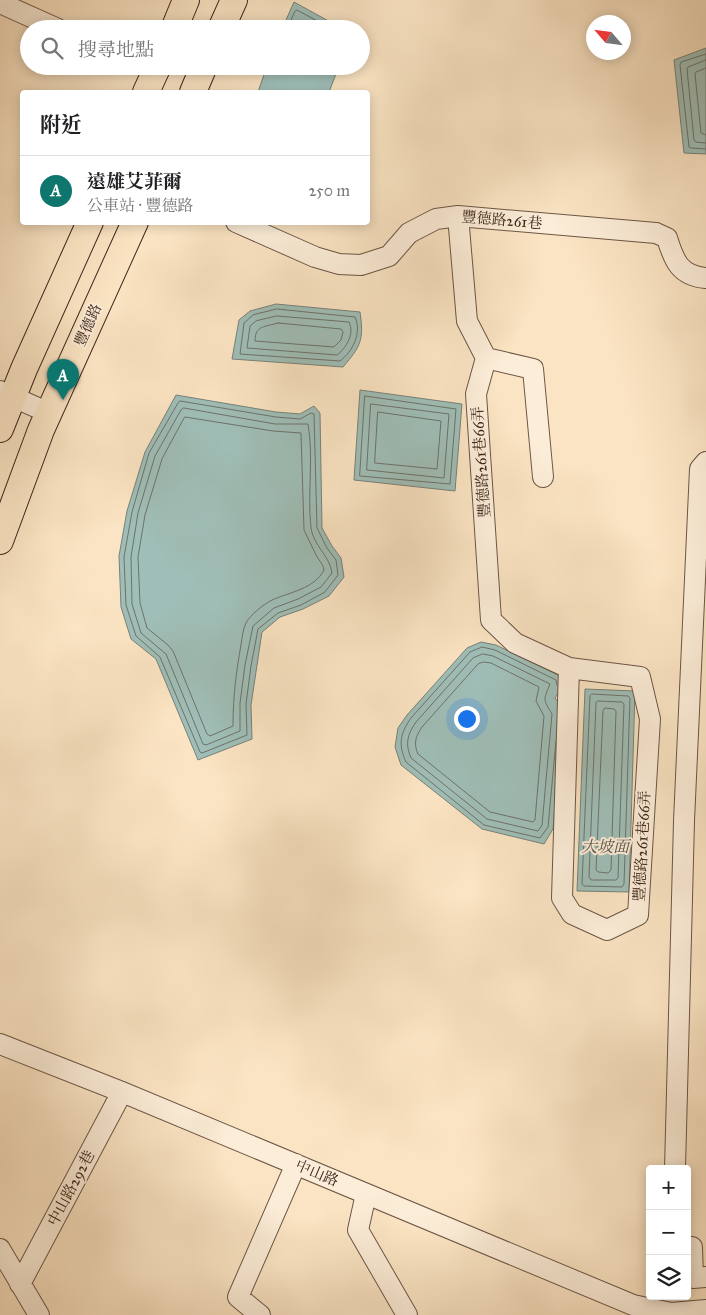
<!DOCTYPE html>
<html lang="zh-TW">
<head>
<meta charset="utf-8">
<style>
	body { margin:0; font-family:"IM FELL Great Primer","Noto Serif TC",serif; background:#f6f6f6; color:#202124 }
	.controls { position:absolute; right:15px; bottom:15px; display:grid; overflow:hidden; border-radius:5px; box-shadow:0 2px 12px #0003 }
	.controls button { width:45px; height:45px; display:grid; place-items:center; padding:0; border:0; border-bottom:1px solid #e0e0e0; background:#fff; color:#202124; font:25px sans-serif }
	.compass { position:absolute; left:586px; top:15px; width:45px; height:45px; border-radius:50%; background:#fff; box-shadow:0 2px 12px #0003; rotate:298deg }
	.you { position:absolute; left:466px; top:718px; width:18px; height:18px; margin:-12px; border:4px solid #fff; border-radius:50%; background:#1a73e8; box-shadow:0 0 0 8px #1a73e833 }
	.badge { display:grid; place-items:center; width:32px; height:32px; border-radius:50%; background:#0f766e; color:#fff; font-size:16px; font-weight:700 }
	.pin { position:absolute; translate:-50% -41px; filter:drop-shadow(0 1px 2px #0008) }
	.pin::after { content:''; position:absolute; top:26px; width:18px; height:15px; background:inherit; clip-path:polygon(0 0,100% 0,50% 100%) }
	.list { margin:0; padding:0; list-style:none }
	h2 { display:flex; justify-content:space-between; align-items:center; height:65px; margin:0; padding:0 20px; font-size:21px }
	h2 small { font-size:16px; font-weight:400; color:#757577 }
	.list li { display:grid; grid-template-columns:32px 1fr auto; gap:15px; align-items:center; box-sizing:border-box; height:70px; padding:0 20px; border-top:1px solid #e0e0e0 }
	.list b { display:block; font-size:19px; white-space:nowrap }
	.list p { margin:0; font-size:16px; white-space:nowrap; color:#757577 }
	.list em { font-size:16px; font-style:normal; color:#757577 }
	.icon { flex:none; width:28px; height:28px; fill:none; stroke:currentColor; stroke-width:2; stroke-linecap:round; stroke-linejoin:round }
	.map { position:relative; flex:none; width:706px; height:1315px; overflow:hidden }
	.search { position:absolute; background:#fff; box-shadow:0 2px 12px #0003; left:20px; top:20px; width:350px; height:55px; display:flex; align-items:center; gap:12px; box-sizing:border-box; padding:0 18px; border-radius:28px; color:#757577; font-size:19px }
	.panel { position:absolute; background:#fff; box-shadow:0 2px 12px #0003; left:20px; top:90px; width:350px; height:135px; border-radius:5px }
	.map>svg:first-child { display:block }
	.water { fill:#9fbeb7; stroke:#788179 }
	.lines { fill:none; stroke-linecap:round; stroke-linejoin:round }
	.shore { stroke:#6e726a; stroke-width:1 }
	.minor-casing { stroke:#6c5646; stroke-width:22 }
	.major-casing { stroke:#3d261c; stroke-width:28 }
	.minor { stroke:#fcedd8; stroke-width:20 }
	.major { stroke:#fbe4c3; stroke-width:26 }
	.labels { text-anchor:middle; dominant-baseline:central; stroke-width:4; stroke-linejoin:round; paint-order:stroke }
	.street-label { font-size:15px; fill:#3d261c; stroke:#fcedd8 }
	.water-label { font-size:16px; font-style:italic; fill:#5a544a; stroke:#fcedd8 }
</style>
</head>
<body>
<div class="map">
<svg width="706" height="1315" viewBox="0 0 706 1315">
	<rect width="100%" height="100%" fill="#fbe4c3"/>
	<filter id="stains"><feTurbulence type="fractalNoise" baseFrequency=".004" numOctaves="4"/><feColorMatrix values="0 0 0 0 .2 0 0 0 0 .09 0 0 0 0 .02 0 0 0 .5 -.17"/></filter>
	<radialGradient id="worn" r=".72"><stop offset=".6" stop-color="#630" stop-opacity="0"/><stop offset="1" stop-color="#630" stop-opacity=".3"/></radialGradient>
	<path class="water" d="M294,2L343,29H282Z
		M706,48V154L684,153L674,60Z
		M267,66H339L329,92H258Z
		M276,304L360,312C364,340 361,346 343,367L232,359L239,320L250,311Z
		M360,390L462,404L455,491L354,480Z
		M176,395L276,412L300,414L314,406L320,413L322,528L332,546L341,558L344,577L329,596L303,609L280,617L262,632L251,705L252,739L198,760L156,659L131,639L121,607L119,556L127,511L145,452Z
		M481,642L496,645L562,677V687L555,698L563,709L553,829L544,844L482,829L401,765L395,747L398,728L407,715L467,648Z
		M585,689L635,691L629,892L577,891Z"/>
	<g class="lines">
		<path class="shore" d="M287,29L295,11L297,10L332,29
			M706,54L681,62L680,65L689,147L691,148L706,149
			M706,60L688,67L687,69L694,140L696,142L706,143
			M706,68L696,72L695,74L701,133L706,135
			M277,309L355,317C362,333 353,351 340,361L240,354L244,323L253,315Z
			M277,316L349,322C355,334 346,348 337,355L247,348L250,326L256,321Z
			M278,323L341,329L343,332L341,340L334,347L255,341C255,325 265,327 278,323Z
			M365,396L456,409L450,484L360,476Z
			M180,401L276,417L300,419L311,413L314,414L317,528L327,548L336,560L338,575L325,592L301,605L278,613L258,629L251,666L246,704L247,735L202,753L200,752L160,657L136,636L126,605L124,557L132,512L149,453L178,403Z
			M371,404L449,414L444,478L367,470Z
			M184,408L275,424H308C314,458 307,494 311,528C313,545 330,556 332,573L321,587L298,599L274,608L253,626L245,665L240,703V731L206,745L203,744L166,654L141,633L132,604L131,557L138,513L155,456L181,410Z
			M378,412L441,421L437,469L375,463Z
			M185,417L273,431L301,433L304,530L316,555L323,566L324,570C314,589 290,592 272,600C264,604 250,615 246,623C243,629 242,638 241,645C236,672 233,698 233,726L210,736L207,734L173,651L168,645L147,628L140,603L138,557L145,515L162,459Z
			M483,654L493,656L550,684C543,701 543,699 552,714L542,825L538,831L487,819L411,758C405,744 407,735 416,722L473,658Z
			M484,662L491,663L539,687L536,701L544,716L535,820L533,822L490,812L418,754C413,743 416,736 422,727L478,664Z
			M592,694L628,696L630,698L624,884L622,887L584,886L582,884L590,696Z
			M598,701L622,702L624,704L618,878L616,880H591L589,877L596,703Z
			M605,708L614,709L616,711L611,870L608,873L598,872L596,870L603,711Z
			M556,741L548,827L540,838L484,825L406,762C398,744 400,734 411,718L470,652L482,647L495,650L556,680L557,685"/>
		<defs>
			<path id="minor" d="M0,3L58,29
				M458,216L467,321L486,358L476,394L491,620L515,643L569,668L640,677L650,719L638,915L607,930L572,914L562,898L569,668
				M236,222L315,257L339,264L361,265L389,256L409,233L436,219L458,216L656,233L667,238C674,261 680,276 706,278
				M486,358L533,369L543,477
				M0,391L49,413
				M0,1044L122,1092L633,1305L671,1313L706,1310
				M675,1169L684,821L700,469L706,462
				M366,1194L358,1230L407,1315
				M692,1247L693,1278L706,1277
				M0,1249L39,1315
				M20,1284L122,1092
				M260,1315L238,1297L296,1164"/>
			<path id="major" d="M174,29L186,0
				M221,29L234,0
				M146,92L158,66
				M193,92L204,66
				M0,429L24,369L90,222
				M0,541L41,430L135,222"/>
		</defs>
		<use href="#minor" class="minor-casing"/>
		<use href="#major" class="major-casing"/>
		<use href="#minor" class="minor"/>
		<use href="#major" class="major"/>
	</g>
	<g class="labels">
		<g class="street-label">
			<text transform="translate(502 220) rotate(5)">豐德路261巷</text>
			<text transform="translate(88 325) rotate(-66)">豐德路</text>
			<text transform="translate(481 462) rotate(-94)">豐德路261巷66弄</text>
			<text transform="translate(642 846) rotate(-87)">豐德路261巷66弄</text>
			<text transform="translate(317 1173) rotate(23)">中山路</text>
			<text transform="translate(71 1188) rotate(-62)">中山路292巷</text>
		</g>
		<g class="water-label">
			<text x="605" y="846">大坡面</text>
		</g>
	</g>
	<rect width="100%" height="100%" filter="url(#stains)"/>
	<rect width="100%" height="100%" fill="url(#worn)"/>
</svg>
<div class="controls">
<button>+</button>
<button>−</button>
<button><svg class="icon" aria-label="layers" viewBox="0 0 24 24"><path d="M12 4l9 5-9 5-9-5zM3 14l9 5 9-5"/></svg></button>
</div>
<svg class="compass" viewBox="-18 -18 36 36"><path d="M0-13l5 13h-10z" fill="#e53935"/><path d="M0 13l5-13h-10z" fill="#757577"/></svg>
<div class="you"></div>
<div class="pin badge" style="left:63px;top:400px">A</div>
<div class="search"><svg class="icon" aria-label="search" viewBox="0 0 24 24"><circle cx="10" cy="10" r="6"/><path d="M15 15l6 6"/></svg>搜尋地點</div>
<section class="panel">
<h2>附近<small></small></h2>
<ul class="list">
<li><span class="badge">A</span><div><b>遠雄艾菲爾</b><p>公車站 · 豐德路</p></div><em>250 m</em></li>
</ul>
</section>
</div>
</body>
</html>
